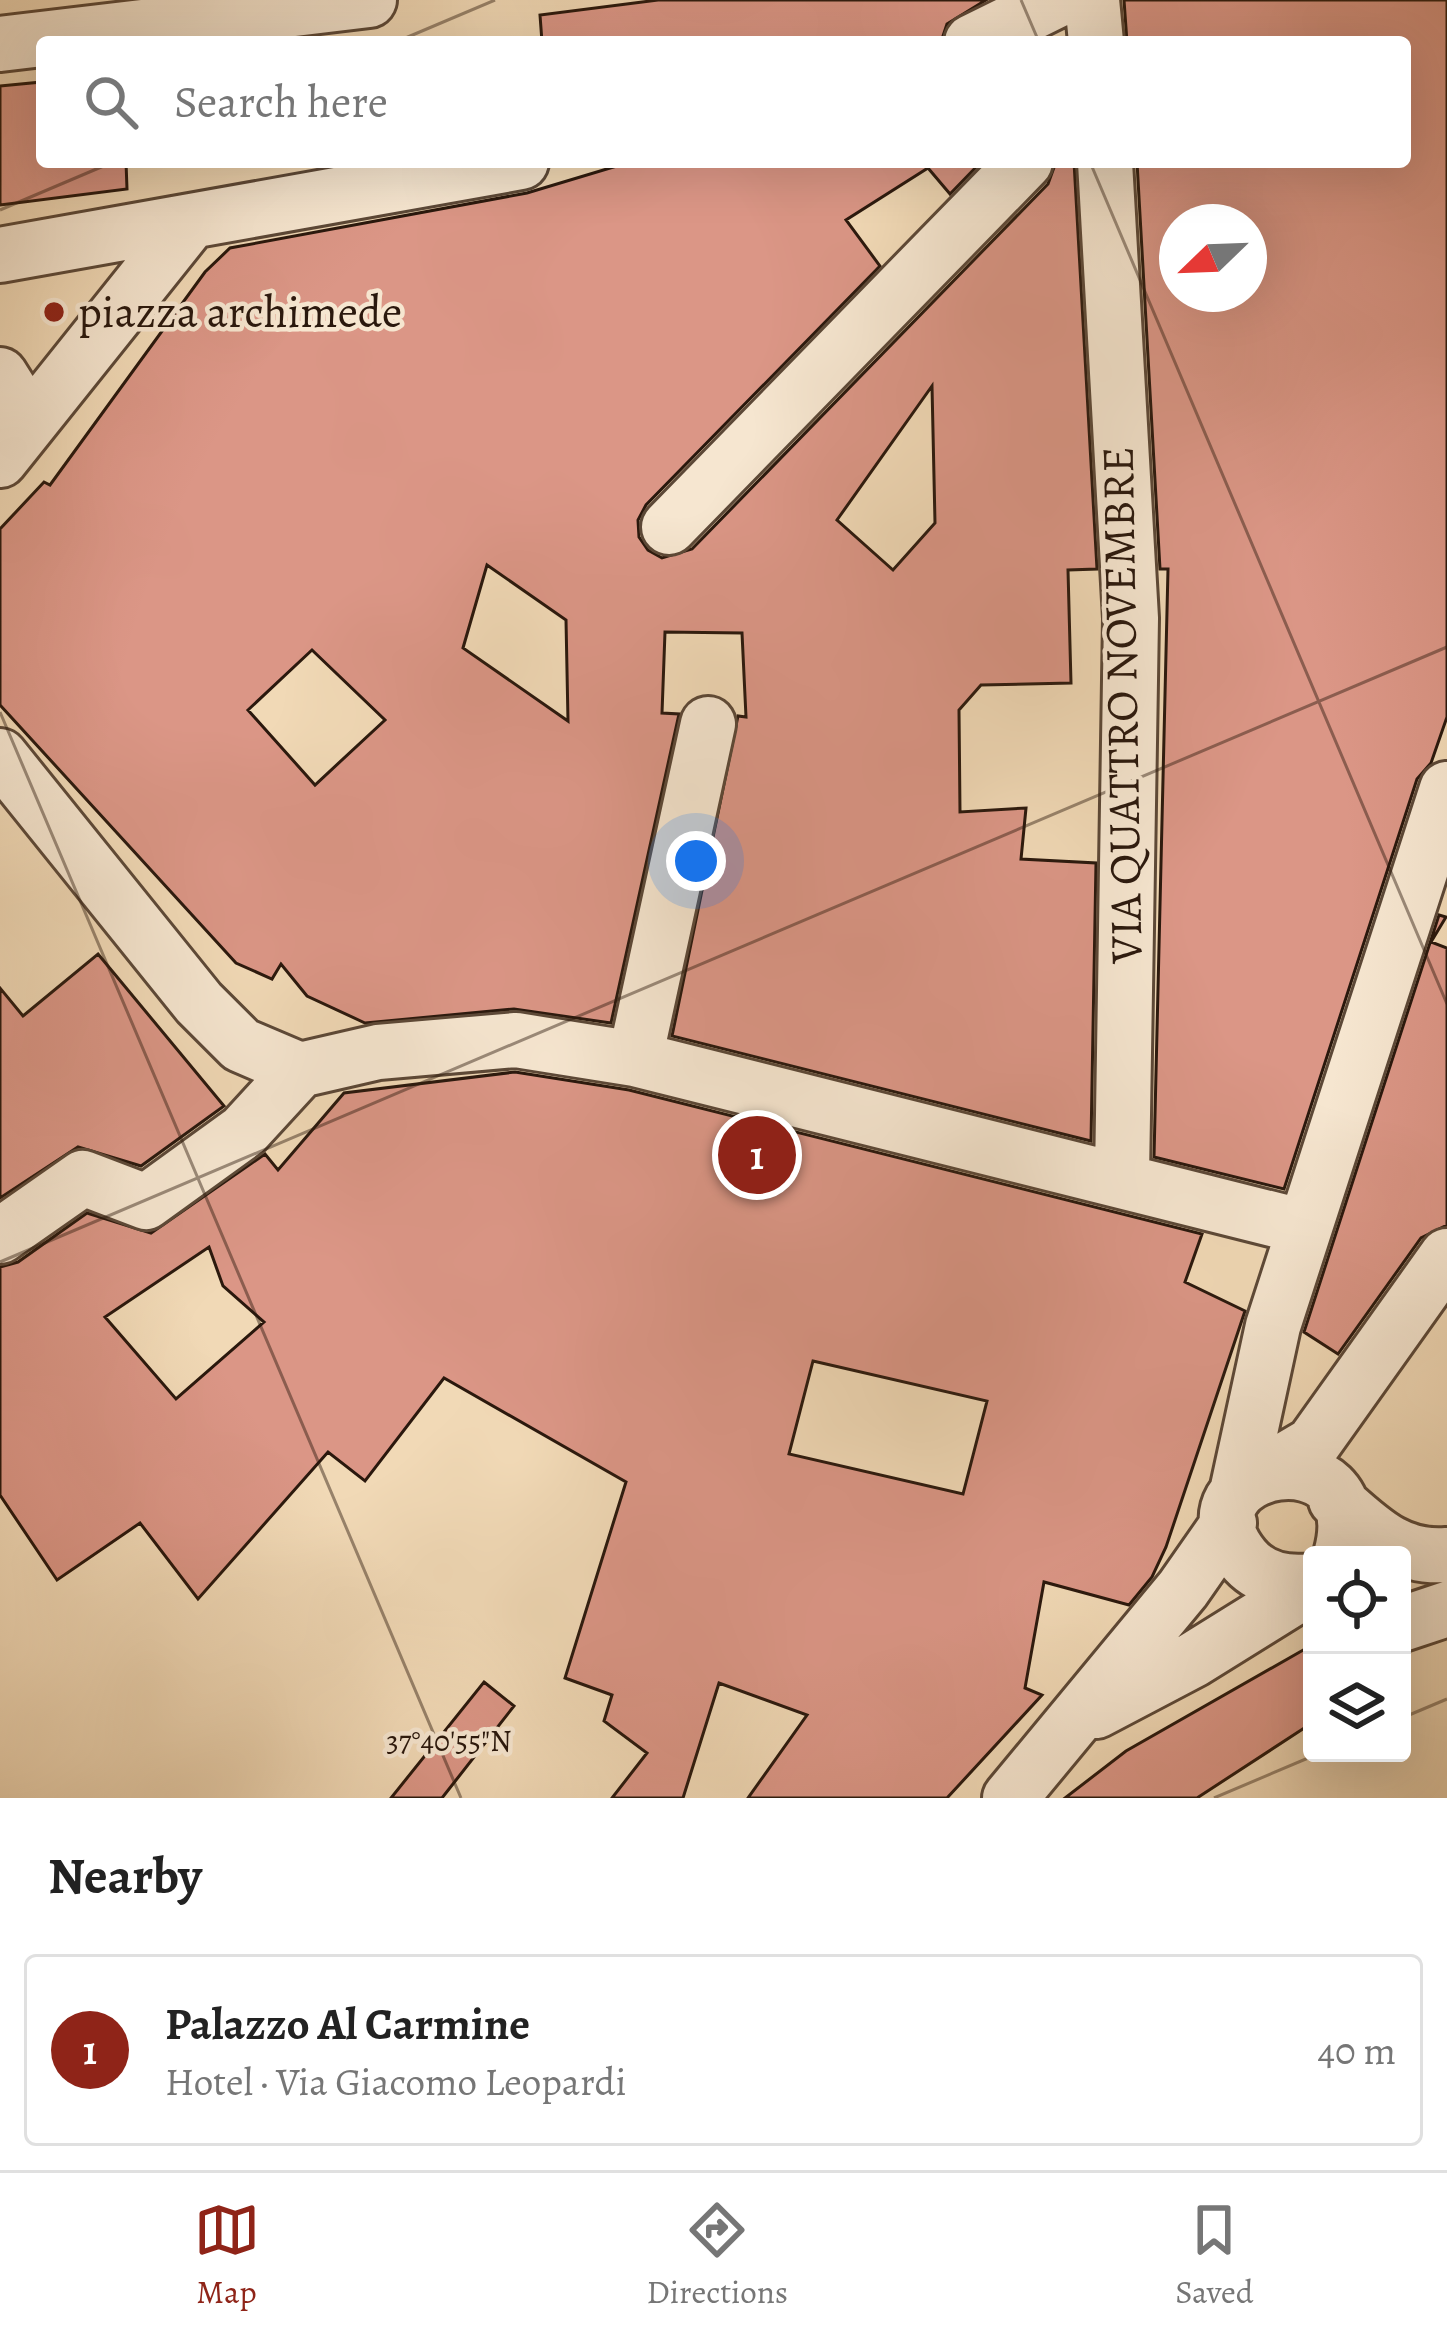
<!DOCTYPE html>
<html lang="en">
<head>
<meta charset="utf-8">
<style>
	body { margin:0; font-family:Alegreya,serif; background:#f2f2f2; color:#222 }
	.controls { position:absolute; right:36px; bottom:36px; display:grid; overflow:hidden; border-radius:12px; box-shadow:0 12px 48px #0002 }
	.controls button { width:108px; height:108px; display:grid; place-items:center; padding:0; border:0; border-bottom:3px solid #e0e0e0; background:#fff; color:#222; font:60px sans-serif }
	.compass { position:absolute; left:1159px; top:204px; width:108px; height:108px; border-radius:50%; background:#fff; box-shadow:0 12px 48px #0002; rotate:247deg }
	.you { position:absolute; left:696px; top:861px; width:42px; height:42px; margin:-30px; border:9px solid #fff; border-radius:50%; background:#1a73e8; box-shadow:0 0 0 18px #1a73e833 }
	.badge { display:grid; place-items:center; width:78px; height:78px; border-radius:50%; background:#8f2418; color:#fff; font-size:39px; font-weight:700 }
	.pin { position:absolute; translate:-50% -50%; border:6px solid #fff; box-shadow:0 3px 12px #0006 }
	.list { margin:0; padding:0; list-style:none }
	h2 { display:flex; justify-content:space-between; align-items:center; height:156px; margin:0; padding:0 48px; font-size:51px }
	h2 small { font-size:39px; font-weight:400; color:#767676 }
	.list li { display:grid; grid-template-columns:78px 1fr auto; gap:36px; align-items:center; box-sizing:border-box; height:192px; margin:0 24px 24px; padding:0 24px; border:3px solid #e0e0e0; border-radius:12px }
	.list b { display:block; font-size:45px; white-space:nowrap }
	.list p { margin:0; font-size:39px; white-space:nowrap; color:#767676 }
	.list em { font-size:39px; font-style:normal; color:#767676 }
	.icon { flex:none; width:66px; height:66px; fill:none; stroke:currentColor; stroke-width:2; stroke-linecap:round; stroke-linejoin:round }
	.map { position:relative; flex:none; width:1447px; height:1798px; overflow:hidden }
	.search { position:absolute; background:#fff; box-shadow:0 12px 48px #0002; left:36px; right:36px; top:36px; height:132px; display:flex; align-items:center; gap:30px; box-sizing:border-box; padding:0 42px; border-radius:12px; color:#767676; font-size:45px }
	.sheet { height:372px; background:#fff }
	nav { display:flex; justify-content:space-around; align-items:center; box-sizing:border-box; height:168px; border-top:3px solid #e0e0e0; background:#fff; font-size:33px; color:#767676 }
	nav a { display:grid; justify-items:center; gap:6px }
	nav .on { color:#8f2418 }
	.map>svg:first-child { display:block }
	.building { fill:#db9686; stroke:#2a180d; stroke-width:3; fill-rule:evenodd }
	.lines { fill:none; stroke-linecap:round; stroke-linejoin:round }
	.minor-casing { stroke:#5c4837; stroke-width:60 }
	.minor { stroke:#f6e6d0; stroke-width:54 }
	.ticks { fill:none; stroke:#2a180d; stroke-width:3; stroke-opacity:0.45 }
	.poi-dot { fill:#8f2418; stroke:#f6e6d0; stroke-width:4.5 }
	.labels { text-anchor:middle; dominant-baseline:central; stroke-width:9; stroke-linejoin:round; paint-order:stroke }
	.poi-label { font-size:45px; fill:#2a180d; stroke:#f6e6d0; text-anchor:start }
	.street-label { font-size:45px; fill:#2a180d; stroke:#f6e6d0 }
	.ticks-label { font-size:30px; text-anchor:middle; fill:#2a180d; stroke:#f6e6d0; stroke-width:9; stroke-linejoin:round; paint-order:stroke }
</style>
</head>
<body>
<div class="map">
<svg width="1447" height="1798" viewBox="0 0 1447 1798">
	<rect width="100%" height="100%" fill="#f1d9b6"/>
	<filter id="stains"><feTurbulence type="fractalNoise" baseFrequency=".00167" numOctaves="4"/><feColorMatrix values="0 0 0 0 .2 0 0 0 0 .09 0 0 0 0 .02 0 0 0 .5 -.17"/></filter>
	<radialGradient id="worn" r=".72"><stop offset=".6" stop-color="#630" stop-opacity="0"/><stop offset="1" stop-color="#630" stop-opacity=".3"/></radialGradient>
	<path class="building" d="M658,0H986L947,24L941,42H542L540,15Z
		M1124,0H1447V717L1431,763L1417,779L1284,1189L1154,1157L1168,569H1160L1137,162H1405V42H1127ZM1177,222H1249V294H1177Z
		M42,82V162H126L127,189L0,205V86Z
		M630,162H981L950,194L928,168L846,220L880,266L646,505L638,520L639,537L648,550L662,558L692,549L1048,184L1056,162H1074L1097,569L1068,570L1071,683L981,685L959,710L960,812L1026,808L1021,859L1096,863L1091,1141L672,1036L738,716L746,717L742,633L665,632L662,713L679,714L611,1023L514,1009L365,1023L307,996L281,964L272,979L236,963L0,705V529L44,482L50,485L205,272L230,248L527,193ZM932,386L935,523L893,570L837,520ZM487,565L566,620L568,721L463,648ZM312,650L385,720L315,785L248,710Z
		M1439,915L1446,917L1431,942L1447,948V1225L1421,1238L1338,1354L1304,1332Z
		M98,954L224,1106L141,1166L78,1147L0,1198V988L23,1016Z
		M515,1072L629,1090L1202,1234L1185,1282L1245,1311L1166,1547L1152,1577L1129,1605L1044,1582L1025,1688L1042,1695L947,1798H748L807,1715L719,1683L683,1798H612L647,1753L604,1721L612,1695L565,1678L626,1482L444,1378L365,1481L328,1452L198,1599L140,1523L57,1580L0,1495V1267L18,1262L87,1213L151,1233L265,1154L278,1170L344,1093ZM209,1247L223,1286L264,1322L176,1399L105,1317ZM813,1361L987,1401L963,1494L789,1454Z
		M1312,1645V1723L1197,1798H1065L1126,1751Z
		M484,1682L514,1706L442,1798H391Z"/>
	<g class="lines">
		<defs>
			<path id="minor" d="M1092,0L1096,42
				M972,42L1057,0
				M0,44L369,0
				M1105,162L1131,618L1122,1177
				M0,255L521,162
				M0,375L29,421
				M0,460L191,221
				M669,527L1025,162
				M0,756L199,1003L241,1045L300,1070
				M635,1059L708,724
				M300,1070L378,1052L516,1040L635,1059L1304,1227
				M0,1236L83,1178L146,1202L244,1131L300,1070
				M1264,1473L1313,1444L1447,1256
				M1237,1492L1273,1326L1447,789
				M1336,1500C1371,1531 1398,1559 1447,1555
				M1312,1581C1287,1584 1260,1579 1243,1558C1168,1465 1377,1425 1341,1555
				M1402,1624L1447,1609
				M1096,1711L1193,1660L1312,1586
				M1010,1798L1183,1589L1229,1523"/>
		</defs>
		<use href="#minor" class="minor-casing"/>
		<use href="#minor" class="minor"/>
	</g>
	<path class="ticks" d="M1021,0L1039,42M396,42L495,0M1090,162L1447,1004M0,210L113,162M0,712L461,1798M0,1262L1447,647M1402,1718L1447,1699M1214,1798L1320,1753"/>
	<circle class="poi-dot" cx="54" cy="312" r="12"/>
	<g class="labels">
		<g class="poi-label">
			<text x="78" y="312">piazza archimede</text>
		</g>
		<g class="street-label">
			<text transform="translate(1122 705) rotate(-91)">VIA QUATTRO NOVEMBRE</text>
		</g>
	</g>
	<g class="ticks-label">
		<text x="449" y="1751">37°40'55"N</text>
	</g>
	<rect width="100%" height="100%" filter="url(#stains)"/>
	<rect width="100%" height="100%" fill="url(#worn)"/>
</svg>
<div class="controls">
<button><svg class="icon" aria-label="locate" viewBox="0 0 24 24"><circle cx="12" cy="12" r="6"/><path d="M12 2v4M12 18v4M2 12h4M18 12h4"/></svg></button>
<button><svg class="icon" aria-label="layers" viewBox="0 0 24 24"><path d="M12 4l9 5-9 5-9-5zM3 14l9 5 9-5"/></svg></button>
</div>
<svg class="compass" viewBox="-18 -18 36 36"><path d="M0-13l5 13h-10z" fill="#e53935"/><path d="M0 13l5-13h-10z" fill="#767676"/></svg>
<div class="you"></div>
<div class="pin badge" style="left:757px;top:1155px">1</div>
<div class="search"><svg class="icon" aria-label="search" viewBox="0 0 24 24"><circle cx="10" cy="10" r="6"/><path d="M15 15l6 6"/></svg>Search here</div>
</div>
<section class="sheet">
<h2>Nearby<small></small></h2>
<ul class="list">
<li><span class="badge">1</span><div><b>Palazzo Al Carmine</b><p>Hotel · Via Giacomo Leopardi</p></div><em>40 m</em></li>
</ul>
</section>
<nav>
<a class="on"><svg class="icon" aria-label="map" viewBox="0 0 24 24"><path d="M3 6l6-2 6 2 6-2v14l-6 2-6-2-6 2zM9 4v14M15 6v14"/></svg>Map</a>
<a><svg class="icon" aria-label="directions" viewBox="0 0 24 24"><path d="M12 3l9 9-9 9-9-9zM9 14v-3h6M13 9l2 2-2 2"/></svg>Directions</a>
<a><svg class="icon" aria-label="saved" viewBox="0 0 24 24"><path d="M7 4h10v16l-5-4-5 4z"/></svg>Saved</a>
</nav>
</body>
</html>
